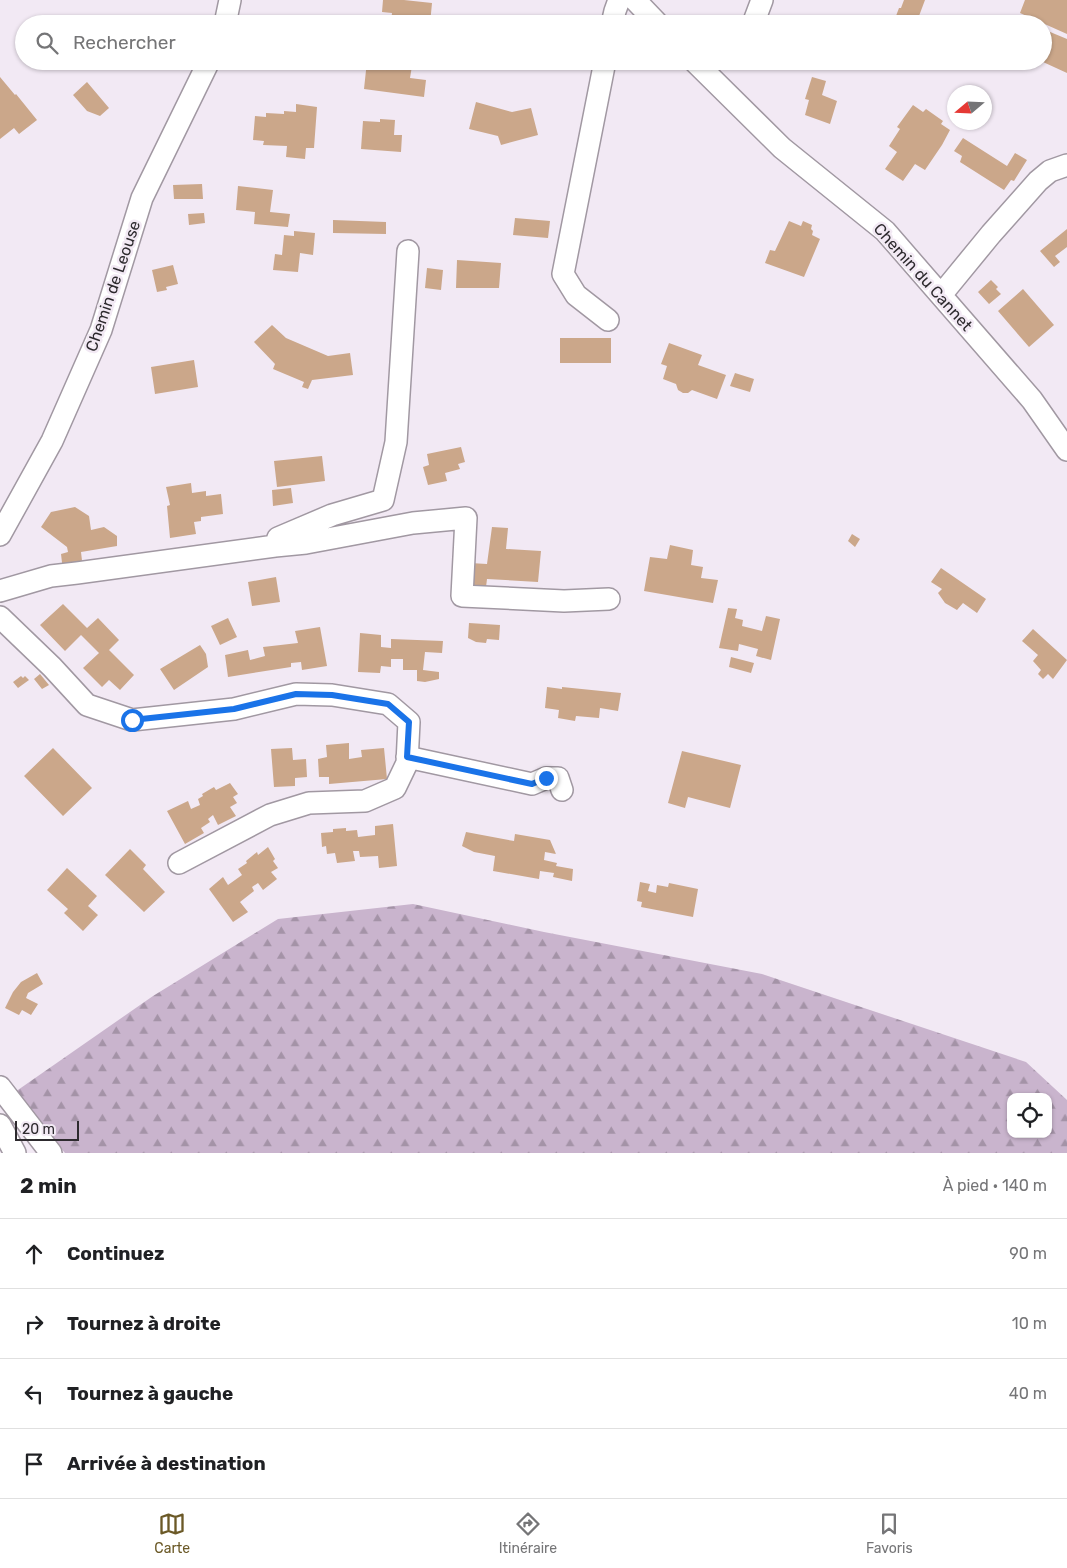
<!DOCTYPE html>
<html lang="fr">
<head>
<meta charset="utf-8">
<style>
	body { margin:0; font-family:Rubik,sans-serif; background:#f6f6f6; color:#202124 }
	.controls { position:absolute; right:15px; bottom:15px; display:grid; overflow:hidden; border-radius:10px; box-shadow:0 1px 4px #0004 }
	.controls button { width:45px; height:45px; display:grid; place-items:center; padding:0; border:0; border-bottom:1px solid #e0e0e0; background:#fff; color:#202124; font:25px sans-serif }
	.compass { position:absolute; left:947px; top:85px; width:45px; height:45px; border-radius:50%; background:#fff; box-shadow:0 1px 4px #0004; rotate:251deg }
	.scale { position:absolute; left:15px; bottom:12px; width:64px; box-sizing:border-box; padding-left:5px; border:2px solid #2d2a2e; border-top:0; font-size:14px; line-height:18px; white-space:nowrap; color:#2d2a2e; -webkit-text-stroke:4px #f2e9f4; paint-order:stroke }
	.stop { position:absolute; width:15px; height:15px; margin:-11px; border:4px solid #1a73e8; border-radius:50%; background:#fff }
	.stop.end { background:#1a73e8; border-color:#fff; box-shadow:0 1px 5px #0008 }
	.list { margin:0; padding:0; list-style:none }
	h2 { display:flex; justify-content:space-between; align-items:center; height:65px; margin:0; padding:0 20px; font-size:21px }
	h2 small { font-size:16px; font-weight:400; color:#757577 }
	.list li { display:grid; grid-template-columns:32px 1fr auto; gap:15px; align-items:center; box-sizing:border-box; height:70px; padding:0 20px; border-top:1px solid #e0e0e0 }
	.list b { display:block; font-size:19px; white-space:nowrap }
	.list em { font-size:16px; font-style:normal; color:#757577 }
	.icon { flex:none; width:28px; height:28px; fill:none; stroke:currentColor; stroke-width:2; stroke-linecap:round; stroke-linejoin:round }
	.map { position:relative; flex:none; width:1067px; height:1153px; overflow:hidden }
	.search { position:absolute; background:#fff; box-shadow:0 1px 4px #0004; left:15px; right:15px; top:15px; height:55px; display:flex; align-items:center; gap:12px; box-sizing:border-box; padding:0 18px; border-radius:28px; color:#757577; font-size:19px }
	.sheet { height:345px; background:#fff }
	nav { display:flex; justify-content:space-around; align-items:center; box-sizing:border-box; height:70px; border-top:1px solid #e0e0e0; background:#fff; font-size:14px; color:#757577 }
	nav a { display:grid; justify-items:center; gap:2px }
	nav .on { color:#6b5927 }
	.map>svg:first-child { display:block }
	.forest { fill:url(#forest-firs); fill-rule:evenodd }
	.building { fill:#cba78a }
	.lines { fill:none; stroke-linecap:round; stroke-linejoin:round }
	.minor-casing { stroke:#a198a2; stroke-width:24 }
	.minor { stroke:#fff; stroke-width:21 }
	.route { stroke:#1a73e8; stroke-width:6 }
	.labels { text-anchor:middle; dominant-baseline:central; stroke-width:5; stroke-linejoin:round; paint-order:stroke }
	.street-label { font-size:16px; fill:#2d2a2e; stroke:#f2e9f4 }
</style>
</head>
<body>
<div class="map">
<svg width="1067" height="1153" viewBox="0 0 1067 1153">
	<defs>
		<pattern id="forest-firs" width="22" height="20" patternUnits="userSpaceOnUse" patternTransform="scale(1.25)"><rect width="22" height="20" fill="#c9b4cd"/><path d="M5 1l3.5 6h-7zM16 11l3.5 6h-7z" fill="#a493a7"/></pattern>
	</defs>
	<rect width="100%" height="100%" fill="#f2e9f4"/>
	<path class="forest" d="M413,904L544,932L762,974L1026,1062L1067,1100V1153H65L15,1092L153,996L278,919ZM1011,1097H1048V1134H1011Z"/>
	<path class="building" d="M383,0H404L432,3L430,24L391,21L392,13L382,12Z
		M904,0H925L919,16H921L918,24H893L899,8H901Z
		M1025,0H1067V34L1020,13Z
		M1043,29L1067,39V73L1043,62Z
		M307,61H342V68L306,65Z
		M367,61L412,66L410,78L426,80L424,97L364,89Z
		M0,77L15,95L16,94L37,120L19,134L14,128L0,139Z
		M812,77L826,81L822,95L837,101L830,124L805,115L809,100L805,99Z
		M87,82L109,108L100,116L87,111L73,95Z
		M476,102L512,112L531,108L538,135L501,145L498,136L469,129Z
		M296,104L317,107L314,148H306L305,159L286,157L287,146L263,145L264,141L253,140L255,116L266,117V113L284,114V111L296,112Z
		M913,105L923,112L926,109L943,121L941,124L950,130L942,145L925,170L915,164L903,181L885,169L897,152L889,146L900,129L897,127Z
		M380,119L395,120L394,135H402L401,152L361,149L363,121L380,122Z
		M963,138L1007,166L1015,153L1027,160L1014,181L1011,180L1004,190L960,162L962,156L954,151Z
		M202,184L203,199H174L173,185Z
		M238,186L273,190L270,212L290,214L288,227L254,224L255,212L236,210Z
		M204,213L205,223L189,225L188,214Z
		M515,218L550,221L548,238L513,235Z
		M333,220L386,222V234L333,233Z
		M789,221L801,226L803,221L812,225L811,229L813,231L812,235L820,239L804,277L765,263L770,250L775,251Z
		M1067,229V247L1055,256L1060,262L1054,267L1040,251Z
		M294,231L315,233L313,255L300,253L298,272L273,270L275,254L282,255L284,235L294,236Z
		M457,260L501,263L499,288H456Z
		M173,265L178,284L166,287L167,290L157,292L152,270Z
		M427,268L443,270L441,290L425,288Z
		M991,280L998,287L996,289L1001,294L989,304L978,292Z
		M1023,289L1054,325L1029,347L998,311Z
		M272,325L286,338L328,356L350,353L353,375L312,380L308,389L302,387L304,382L273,369L275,364L254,342Z
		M560,338H611V363H560Z
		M669,343L702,355L698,365L726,375L717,399L692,390L688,393H683L678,390L676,384L663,379L667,366L661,364Z
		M194,360L198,387L155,394L151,367Z
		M735,373L754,379L750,392L730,386Z
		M461,447L465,462L458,464L460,469L445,473L447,481L428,485L423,467L429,465L427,454Z
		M322,456L325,481L277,487L274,461Z
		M191,483L192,493L206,491V496L221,494L223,514L201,517V521L194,522L196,534L170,538L167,506L170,505L166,487Z
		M291,488L293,503L273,506L272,490Z
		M75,507L89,516L91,530L104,527L117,536V546L81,552L83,569L63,571L61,554L68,552L67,547L41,527L51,512Z
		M492,527L508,528L506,549L541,551L538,582L487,579L486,587L473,586L470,563L487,564Z
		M852,534L860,539L855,547L848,541Z
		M670,545L693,550L691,565L703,567L701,578L718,580L713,603L644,591L650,557L667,559Z
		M941,568L986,599L977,613L963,603L957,610L945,603L938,593L942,589L931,582Z
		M276,577L280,602L252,606L248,582Z
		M63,604L87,628L98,618L119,640L109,650L134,675L120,690L109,680L102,687L83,668L99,653L81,635L65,651L40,625Z
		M728,608L737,609L735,618L743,620L742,626L762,631L766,616L780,619L771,660L756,656L758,649L739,644L738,651L719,648Z
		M228,618L237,637L220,645L211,626Z
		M469,623L500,625L499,640L487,639L486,643L476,642L468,638Z
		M320,627L327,666L302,670L301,662L291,663V667L228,677L225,655L248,650L250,660L265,656L263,647L298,643L295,631Z
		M1033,629L1067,660L1053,679L1048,674L1043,679L1038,674L1041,670L1033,661L1038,655L1022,641Z
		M360,633L381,635V647L391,648V639L443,641L442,653L425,652L423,670L439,672V679L425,682L417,681V670H403V659H391V667L381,666L380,673L358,672Z
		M200,645L206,654L208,667L174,690L160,669Z
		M731,657L754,663L751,673L729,667Z
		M40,674L49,685L42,689L34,679Z
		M21,676L23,678L25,676L29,680L18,688L13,682Z
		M547,687L562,689V687L621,693L618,711L600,708L599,718L576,716L575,721L558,718L559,710L545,708Z
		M349,743V759L362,757L361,750L384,748L387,779L329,784V777H319L318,759L327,757L326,745Z
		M53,748L92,788L63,816L24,776Z
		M292,748L293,760L306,759L307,777L295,778V786L274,787L271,749Z
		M682,751L741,765L730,808L688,797L685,808L668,803Z
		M230,783L238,794L233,797L237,803L230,807L236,816L218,825L213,815L208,819L210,822L201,828L204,833L185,844L167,811L188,801L191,809L200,805L198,799L203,796L202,794L214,787L216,790Z
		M393,824L397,866L379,868L378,856L360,857L359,851H353L355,861L337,863L335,853L327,854L326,846L322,847L321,833L333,832V829L346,828V831L357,830L358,837L375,835V826Z
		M466,832L514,841L515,834L550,840L556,854L545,852L544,860L557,863L556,866L573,869L572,881L553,877L554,873L540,871L539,879L493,871L495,856L474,852L462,846Z
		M268,847L275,859L273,861L278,868L271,872L277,879L263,890L258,883L252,887L254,891L240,902L248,912L233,922L209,889L223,877L228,885L242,875L238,869L247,863L246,861L257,852L258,855Z
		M130,849L146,865L143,869L165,892L144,912L105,875Z
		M67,868L97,896L88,906L98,915L83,931L64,913L68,909L47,890Z
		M640,882L650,884L648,891L656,893L657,885L668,887L669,883L698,889L693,917L641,907L642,902L637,901Z
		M37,973L43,984L28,993L26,998L38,1004L31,1015L22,1010L19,1015L5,1008L13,992L21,982Z"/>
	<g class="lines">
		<defs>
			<path id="minor" d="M635,0L658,24
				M225,24L230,0
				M612,24L615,11L619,0
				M753,24L762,0
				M605,61L563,274L576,295L608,320
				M694,61L782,148L885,231L1032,400L1067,450
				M941,295L991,234L1038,181L1050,171L1067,165
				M0,535L52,441L101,330L142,198L209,61
				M275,546L306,543L413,523L466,518L462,596L564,601L609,599
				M0,591L51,576L77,573L275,546L278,538L332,515L383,500L396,442L408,251
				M0,617L52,667L87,705L132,720L234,709L296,694L332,695L388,704L409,722L407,763L395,788L365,801L309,803L270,815L179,863
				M407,757L532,784L546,778H558L562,790
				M0,1087L51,1153
				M0,1125L15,1153"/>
		</defs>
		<use href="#minor" class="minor-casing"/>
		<use href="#minor" class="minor"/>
	</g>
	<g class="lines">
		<path class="route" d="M132,720L234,709L296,694L332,695L388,704L409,722L407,757L532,784L546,778"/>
	</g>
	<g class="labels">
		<g class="street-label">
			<text transform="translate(923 277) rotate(48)">Chemin du Cannet</text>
			<text transform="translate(113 286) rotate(-71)">Chemin de Leouse</text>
		</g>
	</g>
</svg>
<div class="controls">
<button><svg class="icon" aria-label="locate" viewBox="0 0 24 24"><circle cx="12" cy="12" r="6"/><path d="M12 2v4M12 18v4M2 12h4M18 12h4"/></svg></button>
</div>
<svg class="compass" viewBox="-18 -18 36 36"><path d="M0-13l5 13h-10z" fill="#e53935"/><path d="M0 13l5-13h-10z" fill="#757577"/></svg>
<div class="scale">20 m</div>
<div class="stop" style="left:132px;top:720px"></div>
<div class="stop end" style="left:546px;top:778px"></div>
<div class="search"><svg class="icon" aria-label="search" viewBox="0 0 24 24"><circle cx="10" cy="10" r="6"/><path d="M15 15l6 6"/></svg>Rechercher</div>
</div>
<section class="sheet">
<h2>2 min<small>À pied · 140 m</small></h2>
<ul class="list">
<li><svg class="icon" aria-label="ahead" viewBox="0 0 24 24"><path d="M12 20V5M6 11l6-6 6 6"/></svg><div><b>Continuez</b></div><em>90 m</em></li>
<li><svg class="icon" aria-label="right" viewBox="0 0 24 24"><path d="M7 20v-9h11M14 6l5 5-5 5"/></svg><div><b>Tournez à droite</b></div><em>10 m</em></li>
<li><svg class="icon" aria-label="left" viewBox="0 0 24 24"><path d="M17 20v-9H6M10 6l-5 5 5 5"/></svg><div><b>Tournez à gauche</b></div><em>40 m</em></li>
<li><svg class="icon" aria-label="arrive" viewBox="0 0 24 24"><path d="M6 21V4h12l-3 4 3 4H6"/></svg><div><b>Arrivée à destination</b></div></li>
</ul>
</section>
<nav>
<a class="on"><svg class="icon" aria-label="map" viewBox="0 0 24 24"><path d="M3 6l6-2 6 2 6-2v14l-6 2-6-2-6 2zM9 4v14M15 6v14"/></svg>Carte</a>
<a><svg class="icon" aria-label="directions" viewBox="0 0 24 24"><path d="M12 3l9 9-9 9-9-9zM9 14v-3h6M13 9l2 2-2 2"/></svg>Itinéraire</a>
<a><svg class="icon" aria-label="saved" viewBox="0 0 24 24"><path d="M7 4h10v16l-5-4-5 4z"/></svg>Favoris</a>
</nav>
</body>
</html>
